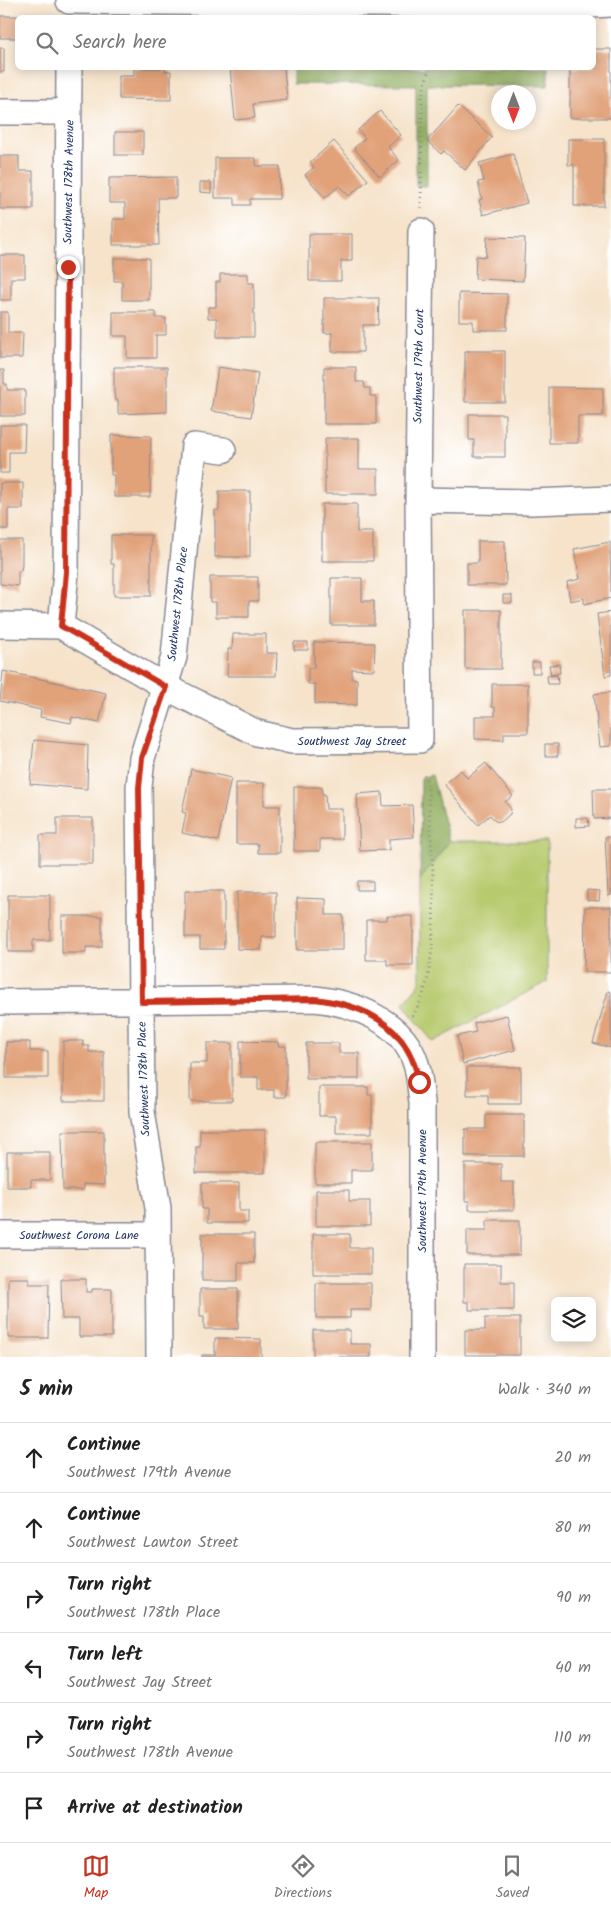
<!DOCTYPE html>
<html lang="en">
<head>
<meta charset="utf-8">
<style>
	body { margin:0; font-family:Kalam,sans-serif; background:#f2f2f2; color:#222 }
	.controls { position:absolute; right:15px; bottom:15px; display:grid; overflow:hidden; border-radius:8px; box-shadow:0 2px 12px #0003 }
	.controls button { width:45px; height:45px; display:grid; place-items:center; padding:0; border:0; border-bottom:1px solid #e0e0e0; background:#fff; color:#222; font:25px sans-serif }
	.compass { position:absolute; left:491px; top:85px; width:45px; height:45px; border-radius:50%; background:#fff; box-shadow:0 2px 12px #0003; rotate:180deg }
	.stop { position:absolute; width:15px; height:15px; margin:-11px; border:4px solid #c8321e; border-radius:50%; background:#fff }
	.stop.end { background:#c8321e; border-color:#fff; box-shadow:0 1px 5px #0008 }
	.list { margin:0; padding:0; list-style:none }
	h2 { display:flex; justify-content:space-between; align-items:center; height:65px; margin:0; padding:0 20px; font-size:21px }
	h2 small { font-size:16px; font-weight:400; color:#767676 }
	.list li { display:grid; grid-template-columns:32px 1fr auto; gap:15px; align-items:center; box-sizing:border-box; height:70px; padding:0 20px; border-top:1px solid #e0e0e0 }
	.list b { display:block; font-size:19px; white-space:nowrap }
	.list p { margin:0; font-size:16px; white-space:nowrap; color:#767676 }
	.list em { font-size:16px; font-style:normal; color:#767676 }
	.icon { flex:none; width:28px; height:28px; fill:none; stroke:currentColor; stroke-width:2; stroke-linecap:round; stroke-linejoin:round }
	.map { position:relative; flex:none; width:611px; height:1357px; overflow:hidden }
	.search { position:absolute; background:#fff; box-shadow:0 2px 12px #0003; left:15px; right:15px; top:15px; height:55px; display:flex; align-items:center; gap:12px; box-sizing:border-box; padding:0 18px; border-radius:8px; color:#767676; font-size:19px }
	.sheet { height:485px; background:#fff }
	nav { display:flex; justify-content:space-around; align-items:center; box-sizing:border-box; height:70px; border-top:1px solid #e0e0e0; background:#fff; font-size:14px; color:#767676 }
	nav a { display:grid; justify-items:center; gap:2px }
	nav .on { color:#c8321e }
	.map>svg:first-child { display:block }
	.green { fill:#b8ca6e; stroke:#6a7c66 }
	.forest { fill:#92ae61; stroke:#566e60 }
	.building { fill:#e1a27a }
	.lines { fill:none; stroke-linecap:round; stroke-linejoin:round }
	.minor-casing { stroke:#888994; stroke-width:28 }
	.path { stroke:#888994; stroke-width:3; stroke-dasharray:1 4; stroke-linecap:butt }
	.minor { stroke:#fff; stroke-width:25 }
	.route { stroke:#c8321e; stroke-width:6 }
	.labels { text-anchor:middle; dominant-baseline:central; stroke-width:4.5; stroke-linejoin:round; paint-order:stroke }
	.street-label { font-size:12px; fill:#1b2f5e; stroke:#fff }
</style>
</head>
<body>
<div class="map">
<svg width="611" height="1357" viewBox="0 0 611 1357">
	<rect width="100%" height="100%" fill="#fff"/>
	<filter id="ink" filterUnits="userSpaceOnUse"><feTurbulence type="fractalNoise" baseFrequency=".02" numOctaves="2"/><feDisplacementMap in="SourceGraphic" scale="10" xChannelSelector="R" yChannelSelector="G"/><feConvolveMatrix kernelMatrix="1 2 1 2 8 2 1 2 1" color-interpolation-filters="sRGB"/></filter>
	<filter id="wash" filterUnits="userSpaceOnUse"><feTurbulence type="fractalNoise" baseFrequency=".0096" numOctaves="4" result="noise"/><feDisplacementMap in="SourceGraphic" scale="20" xChannelSelector="R" yChannelSelector="G"/><feGaussianBlur stdDeviation="1.12" result="paint"/><feColorMatrix in="noise" values="0 0 0 0 0 0 0 0 0 0 0 0 0 0 0 0 0 1.4 0 .05"/><feComposite in="paint" operator="in"/></filter>
	<g filter="url(#wash)">
		<rect width="100%" height="100%" fill="#f6e3ca"/>
		<path class="green" d="M449,841H547V982L433,1042L403,1004L420,983V880Z"/>
		<path class="forest" d="M293,68H548V86L427,85V186H416V85L293,84Z
			M432,775L449,841L420,880L421,778Z"/>
		<g id="blocks">
			<path class="building" d="M0,16H21V18H18V38H0Z
				M0,48H4V72H0Z
				M594,49H611V118H570V68H594Z
				M134,68H165V71H171V100L119,99V76H134Z
				M230,68H284L287,100L253,104L255,118L235,120Z
				M458,106L492,137L465,170L444,151L441,154L427,141Z
				M380,111L401,135L388,147L399,160L380,177L354,148L365,138L358,130Z
				M115,132H143V155H115Z
				M568,139H604V206H574V165H568Z
				M334,141L368,180L349,196L339,186L325,198L305,175L314,167L310,162Z
				M513,154L527,203L483,215L479,200L482,199L478,182L484,181L479,163Z
				M0,156H19V171H33V209H0Z
				M215,158H256V166H280L279,199H250V205H235V198H215Z
				M176,177V198H158L159,245H113V219H125V203H109V178Z
				M200,182H211V193L200,192Z
				M309,234H352V261H341V281H309Z
				M487,237L525,238L523,281L475,279L476,256L486,257Z
				M0,255H25V278H11V300H0Z
				M114,258H149V300H122V281H114Z
				M220,274H248V283H254V337H217V318H208V307H216V282H220Z
				M459,293L507,294V330H473V321H459Z
				M324,298H379L378,325H363V352H332V333H324Z
				M0,312H8V333H23L22,358H0Z
				M113,312H156V318H166V335H156V358H127V336H113Z
				M465,351H505V402H465Z
				M114,367H167V412L118,414V400H115L114,392Z
				M218,367L258,373L251,417L211,411Z
				M324,367H356V382H364L365,388H370V396H376V424H324Z
				M0,370H4V384H7V390H25V416H0Z
				M549,387L603,388V416H578V443H549Z
				M469,414H505V457H474V440H469Z
				M0,425H25L24,452H9V473H0Z
				M111,435L151,436L150,497H114V475H111Z
				M325,438H359V469H378V494H325Z
				M0,483H23V509H8V529H0Z
				M219,491H250V557H215V510H219Z
				M322,504H357V532H373V561H322Z
				M111,535H151V596H114V564H111Z
				M0,540H22V565L21,571H18V586L0,584Z
				M478,541H505L506,585H467V563H478Z
				M610,542L611,598L584,604V598L570,601L567,582L580,579L574,549Z
				M210,577H258V601H249V617H216V602H210Z
				M331,578H362V601H374V625H331Z
				M503,595H512V603H503Z
				M465,610H501V669H465Z
				M611,612V675L605,676L597,614Z
				M233,634H266V653H277L276,676H227L228,649H232Z
				M294,642H308V650H294Z
				M314,642L375,643L374,670L352,669V679H357V705L315,704V684H308V668H314Z
				M532,662H540V673H532Z
				M559,664L560,673L551,675L549,665Z
				M3,671L106,693L99,723L72,717L71,723L40,717L41,710L0,701Z
				M557,675L558,684H548L547,676Z
				M492,684H528V733H504V740L475,739V716H495V707H492Z
				M611,692V746L600,747L594,694Z
				M34,740L88,745L87,789L30,784Z
				M545,744H558V756H545Z
				M486,763L513,796L505,802L511,809L510,814L501,822L495,821L490,815L478,825L444,784L461,770L467,778Z
				M191,769L231,778L218,841L182,833L186,813L182,812Z
				M236,783H264V806H280V853H258V844H236Z
				M294,787H322V794H325L326,809H342V839H320V851H294Z
				M593,789H611V818L594,819Z
				M382,792L383,806L412,805L414,837L389,839V850L360,851L357,794Z
				M57,818H93V864H40V835H57Z
				M576,818H588L589,826L576,827Z
				M605,837H611V895L608,896Z
				M357,881H373V890H357Z
				M587,890L600,891L599,901L587,900Z
				M185,891H224V949H200V937H185Z
				M237,892H276V937H262L261,950L237,949Z
				M8,895H50V940H33V952H8Z
				M297,898L326,899V915H343V950H297Z
				M585,907H611V972H584Z
				M62,916H102V947H86V953H62Z
				M387,916H413V965H387V960H366V920H387Z
				M608,991L611,992V1048L593,1043Z
				M507,1015L515,1050L463,1064L457,1036L476,1032L474,1023Z
				M63,1041H83V1046H89V1052H104V1101H63Z
				M240,1041L278,1042V1046H286V1097H274V1090H258V1077H240Z
				M6,1042H30V1051H48V1078H6Z
				M207,1043H232V1101H190V1063H207Z
				M306,1043H339V1053H359V1079H306Z
				M467,1067H521V1104H488V1095H467Z
				M319,1087H368V1095H372V1133H336V1116H319Z
				M486,1115H524V1156H465V1129H486Z
				M200,1130H265V1173H196V1147H200Z
				M62,1131H104V1185L83,1184V1190H63Z
				M315,1142H372V1170H351V1183H315Z
				M7,1152H50V1180H31V1187H7Z
				M465,1164H501V1182H514V1210H469V1201H465Z
				M202,1183H239V1211H248V1223H207V1209H202Z
				M316,1190H349V1201H370V1226H316Z
				M487,1220H520V1255H467V1230H487Z
				M202,1234H254V1263H238V1281H202Z
				M313,1234H350V1248H371V1274H313Z
				M464,1264H501V1282H514V1310H469V1302H464Z
				M8,1278H29V1284H49L48,1338H8Z
				M61,1279H86V1292H92V1289H112V1337H79V1319H62Z
				M316,1283H371V1310H350V1318H316Z
				M200,1289H238V1329H204V1316H200Z
				M485,1318H520V1355H465V1330H485Z
				M313,1330H350V1344H371V1357H313Z
				M215,1338L261,1339V1357H202V1355H215Z"/>
		</g>
	</g>
	<g filter="url(#ink)">
		<use href="#blocks" fill-opacity="0" stroke="#888994" stroke-width="1"/>
		<g class="lines">
			<defs>
				<path id="minor" d="M69,1L571,6L611,4
					M0,112H69
					M418,500L421,231
					M0,625L61,626L166,687L257,733L292,741L420,740L418,500L532,502L611,499
					M61,626L66,572L69,68
					M0,1002L315,999C354,1003 403,1021 416,1064C420,1076 420,1089 422,1102V1357
					M0,1235H157
					M159,1357L158,1208L142,1112L139,787L142,758L174,657L194,446L223,450"/>
			</defs>
			<use href="#minor" class="minor-casing"/>
			<path class="path" d="M421,208L422,97L429,68
				M412,1016C446,973 430,841 428,785L423,772"/>
			<use href="#minor" class="minor"/>
		</g>
	</g>
	<g class="lines" filter="url(#ink)">
		<path class="route" d="M68,267L66,572L61,626L166,687L142,758L139,788L142,1002L315,999C366,1005 409,1027 419,1082"/>
	</g>
	<g class="labels">
		<g class="street-label">
			<text transform="translate(69 182) rotate(-89)">Southwest 178th Avenue</text>
			<text transform="translate(419 366) rotate(-89)">Southwest 179th Court</text>
			<text transform="translate(178 604) rotate(-84)">Southwest 178th Place</text>
			<text x="352" y="741">Southwest Jay Street</text>
			<text transform="translate(144 1079) rotate(-92)">Southwest 178th Place</text>
			<text transform="translate(422 1191) rotate(-90)">Southwest 179th Avenue</text>
			<text x="79" y="1235">Southwest Corona Lane</text>
		</g>
	</g>
</svg>
<div class="controls">
<button><svg class="icon" aria-label="layers" viewBox="0 0 24 24"><path d="M12 4l9 5-9 5-9-5zM3 14l9 5 9-5"/></svg></button>
</div>
<svg class="compass" viewBox="-18 -18 36 36"><path d="M0-13l5 13h-10z" fill="#e53935"/><path d="M0 13l5-13h-10z" fill="#767676"/></svg>
<div class="stop" style="left:419px;top:1082px"></div>
<div class="stop end" style="left:68px;top:267px"></div>
<div class="search"><svg class="icon" aria-label="search" viewBox="0 0 24 24"><circle cx="10" cy="10" r="6"/><path d="M15 15l6 6"/></svg>Search here</div>
</div>
<section class="sheet">
<h2>5 min<small>Walk · 340 m</small></h2>
<ul class="list">
<li><svg class="icon" aria-label="ahead" viewBox="0 0 24 24"><path d="M12 20V5M6 11l6-6 6 6"/></svg><div><b>Continue</b><p>Southwest 179th Avenue</p></div><em>20 m</em></li>
<li><svg class="icon" aria-label="ahead" viewBox="0 0 24 24"><path d="M12 20V5M6 11l6-6 6 6"/></svg><div><b>Continue</b><p>Southwest Lawton Street</p></div><em>80 m</em></li>
<li><svg class="icon" aria-label="right" viewBox="0 0 24 24"><path d="M7 20v-9h11M14 6l5 5-5 5"/></svg><div><b>Turn right</b><p>Southwest 178th Place</p></div><em>90 m</em></li>
<li><svg class="icon" aria-label="left" viewBox="0 0 24 24"><path d="M17 20v-9H6M10 6l-5 5 5 5"/></svg><div><b>Turn left</b><p>Southwest Jay Street</p></div><em>40 m</em></li>
<li><svg class="icon" aria-label="right" viewBox="0 0 24 24"><path d="M7 20v-9h11M14 6l5 5-5 5"/></svg><div><b>Turn right</b><p>Southwest 178th Avenue</p></div><em>110 m</em></li>
<li><svg class="icon" aria-label="arrive" viewBox="0 0 24 24"><path d="M6 21V4h12l-3 4 3 4H6"/></svg><div><b>Arrive at destination</b></div></li>
</ul>
</section>
<nav>
<a class="on"><svg class="icon" aria-label="map" viewBox="0 0 24 24"><path d="M3 6l6-2 6 2 6-2v14l-6 2-6-2-6 2zM9 4v14M15 6v14"/></svg>Map</a>
<a><svg class="icon" aria-label="directions" viewBox="0 0 24 24"><path d="M12 3l9 9-9 9-9-9zM9 14v-3h6M13 9l2 2-2 2"/></svg>Directions</a>
<a><svg class="icon" aria-label="saved" viewBox="0 0 24 24"><path d="M7 4h10v16l-5-4-5 4z"/></svg>Saved</a>
</nav>
</body>
</html>
